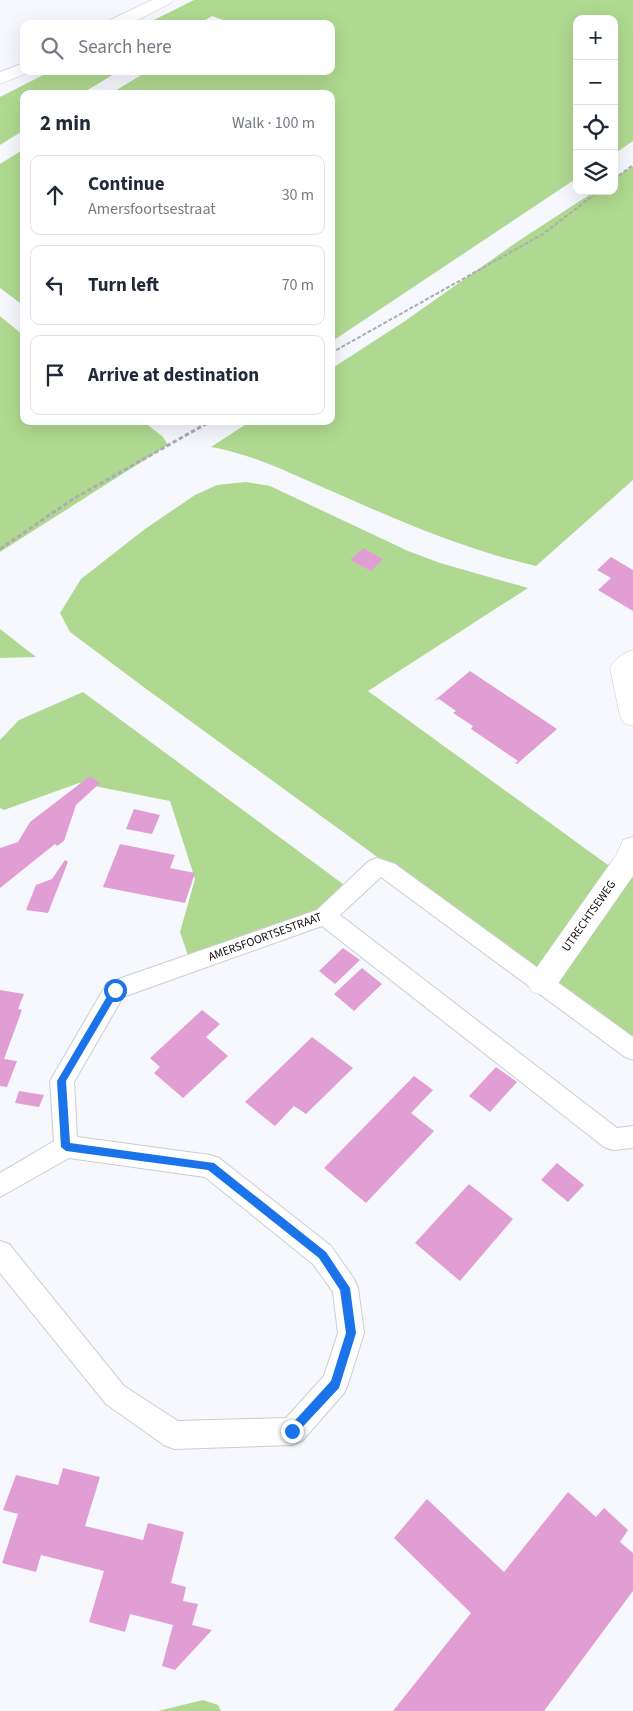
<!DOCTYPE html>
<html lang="en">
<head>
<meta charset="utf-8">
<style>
	body { margin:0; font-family:"Source Sans 3",sans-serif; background:#f2f2f3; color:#1f2937 }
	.controls { position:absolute; right:15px; top:15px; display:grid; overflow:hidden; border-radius:10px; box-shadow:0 5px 20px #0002 }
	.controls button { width:45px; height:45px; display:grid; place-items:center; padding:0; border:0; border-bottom:1px solid #e0e1e3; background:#fff; color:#1f2937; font:25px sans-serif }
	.stop { position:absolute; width:15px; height:15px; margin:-11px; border:4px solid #1a73e8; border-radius:50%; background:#fff }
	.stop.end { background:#1a73e8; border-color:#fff; box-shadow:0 1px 5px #0008 }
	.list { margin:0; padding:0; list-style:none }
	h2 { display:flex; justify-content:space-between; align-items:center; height:65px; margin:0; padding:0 20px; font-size:21px }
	h2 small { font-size:16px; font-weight:400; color:#747a83 }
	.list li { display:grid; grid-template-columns:32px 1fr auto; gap:15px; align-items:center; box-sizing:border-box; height:80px; margin:0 10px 10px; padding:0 10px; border:1px solid #e0e1e3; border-radius:10px }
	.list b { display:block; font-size:19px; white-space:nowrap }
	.list p { margin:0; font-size:16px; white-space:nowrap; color:#747a83 }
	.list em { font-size:16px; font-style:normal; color:#747a83 }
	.icon { flex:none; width:28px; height:28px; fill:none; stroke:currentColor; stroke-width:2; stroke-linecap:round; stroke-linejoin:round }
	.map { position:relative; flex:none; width:633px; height:1711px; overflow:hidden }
	.search { position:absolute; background:#fff; box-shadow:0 5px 20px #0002; left:20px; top:20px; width:315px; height:55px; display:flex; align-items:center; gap:12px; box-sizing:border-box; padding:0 18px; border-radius:10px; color:#747a83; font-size:19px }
	.panel { position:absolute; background:#fff; box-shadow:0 5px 20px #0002; left:20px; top:90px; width:315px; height:335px; border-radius:10px }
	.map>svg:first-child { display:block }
	.forest { fill:#afd990 }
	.building { fill:#e19ed5 }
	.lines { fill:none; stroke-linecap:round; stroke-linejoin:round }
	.lane-casing { stroke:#cbcdd1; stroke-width:2 }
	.street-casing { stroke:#cbcdd1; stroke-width:1 }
	.path-far1 { stroke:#acadb1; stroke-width:2; stroke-dasharray:4 2; stroke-linecap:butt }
	.path { stroke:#acadb1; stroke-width:3; stroke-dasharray:4.5 2.5; stroke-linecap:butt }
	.lane { fill:#fff; fill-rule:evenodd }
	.street { fill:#fff; fill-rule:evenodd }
	.route { fill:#1a73e8 }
	.labels { text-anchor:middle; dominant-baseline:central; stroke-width:5; stroke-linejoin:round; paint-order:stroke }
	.street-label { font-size:12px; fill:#0e0e10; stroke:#fff }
</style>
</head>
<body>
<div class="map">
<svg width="633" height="1711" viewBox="0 0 633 1711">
	<rect width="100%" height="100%" fill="#f6f8fd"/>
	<path class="forest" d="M194,0H633V141L614,154V19H577V178L331,342V94H110L148,71H331V24H227L229,22L212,16L199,24H146Z
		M51,71H119L81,94H24V130L0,145V97Z
		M24,149V306L0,288V164Z
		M633,166V480L536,566C467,550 401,522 336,493C294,475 256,455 211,447L251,421H331V369L405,321L517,242L595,191H614V178Z
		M0,316L24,336V421H143L163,437L168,445L0,552Z
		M246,482L270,486L408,551L440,563L528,588L368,691L608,865L633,839V1043L149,691L70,632L60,613L81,579L145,529L195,495L217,485Z
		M0,629L36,657L0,658Z
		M83,692L347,887L324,908L193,970L180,932L195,879L170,801L79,783L4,810L0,808V740L19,720Z
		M203,1700L218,1705L221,1711H158Z"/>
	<path class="building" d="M363,548L383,559L371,571L350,560Z
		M611,557L633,570V611L598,590L611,578L597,570Z
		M470,671L557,729L517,764L515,763L518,761L471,729L473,726L453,713L456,711L439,699L434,701Z
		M90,776L100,783L76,805L64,841L57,846L55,844L0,888V848L18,842L30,822Z
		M134,809L160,815L152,834L126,829Z
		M120,844L175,855L170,868L195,873L185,903L103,887Z
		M65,860L68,862L48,913L26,910L36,885L52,879Z
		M343,948L360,960L335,984L319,971Z
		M362,968L382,984L354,1011L334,994Z
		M0,990L24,994L18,1009L22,1010L4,1059L17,1061L7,1087L0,1086Z
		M202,1010L220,1024L206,1037L228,1056L183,1098L154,1073L160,1067L150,1058Z
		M312,1037L353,1068L306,1114L294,1106L275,1126L245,1102Z
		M496,1067L517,1082L490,1112L469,1096Z
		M414,1076L433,1090L411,1113L434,1131L366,1203L324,1168Z
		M19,1091L44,1095L39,1107L15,1103Z
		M557,1163L584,1185L568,1202L541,1180Z
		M469,1184L513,1219L460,1281L415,1243Z
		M63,1468L100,1477L85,1526L143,1540L148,1523L184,1532L171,1583L186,1587L183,1601L198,1604L192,1625L212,1630L175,1670L162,1666L173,1625L130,1614L125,1632L89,1622L104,1571L41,1555L36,1572L2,1563L18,1514L3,1510L16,1475L58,1485Z
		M568,1492L596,1517L604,1508L628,1530L620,1542L633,1553V1591L544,1711H393L471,1613L394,1538L427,1499L504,1572Z"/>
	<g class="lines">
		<defs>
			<path id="lane" d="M377,858L395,864L633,1037V1060L625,1057L381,877L340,915L617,1128L633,1126V1148L613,1150L604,1147L322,926L123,997L74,1082L77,1137L210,1155L219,1158L331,1246L354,1279L358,1288L364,1333L348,1384L344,1393L302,1441L292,1445L174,1449L164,1445L106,1404L0,1273V1241L9,1244L124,1386L178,1421L286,1418L324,1376L338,1333L333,1292L313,1264L205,1177L69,1158L0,1197V1173L54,1141L50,1081L107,983L317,910L369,861Z"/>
			<path id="street" d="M152,0H173L171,3L130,24H108L110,20Z
				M24,63V71L30,72L0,84V72Z
				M633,650V726L624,723L620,716L610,668C616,658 623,653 633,650Z
				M633,837V876L552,992L542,995L532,992L527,983L532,974L617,854L623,840Z"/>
		</defs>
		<use href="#lane" class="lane-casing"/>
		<use href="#street" class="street-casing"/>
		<path class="path-far1" d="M614,179L633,165
			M331,353L543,234L599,191"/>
		<path class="path" d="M0,549L73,499L211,421"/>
		<use href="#lane" class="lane"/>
		<use href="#street" class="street"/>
	</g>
	<path class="route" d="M115,987L119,990L118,993L66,1081L70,1143L214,1163L326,1252L350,1288L356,1333L339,1388L296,1434L292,1436L289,1434L287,1431L289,1427L331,1381L346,1333L340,1290L319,1258L208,1170L66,1151L61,1147L57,1081L112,988Z"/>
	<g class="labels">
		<g class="street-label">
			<text transform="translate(589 916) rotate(-55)">UTRECHTSEWEG</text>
			<text transform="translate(265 937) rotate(-20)">AMERSFOORTSESTRAAT</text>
		</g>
	</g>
</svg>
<div class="controls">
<button>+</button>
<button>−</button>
<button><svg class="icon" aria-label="locate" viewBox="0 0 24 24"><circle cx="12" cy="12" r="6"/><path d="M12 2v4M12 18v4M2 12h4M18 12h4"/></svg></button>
<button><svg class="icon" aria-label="layers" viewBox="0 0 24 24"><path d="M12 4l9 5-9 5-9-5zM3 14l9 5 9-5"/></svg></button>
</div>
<div class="stop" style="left:115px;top:990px"></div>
<div class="stop end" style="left:292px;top:1431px"></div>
<div class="search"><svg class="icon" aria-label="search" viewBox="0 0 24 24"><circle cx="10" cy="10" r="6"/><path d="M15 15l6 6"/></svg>Search here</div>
<section class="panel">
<h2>2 min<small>Walk · 100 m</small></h2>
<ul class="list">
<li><svg class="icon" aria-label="ahead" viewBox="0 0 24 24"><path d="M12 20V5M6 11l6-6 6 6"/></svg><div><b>Continue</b><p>Amersfoortsestraat</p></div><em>30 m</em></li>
<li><svg class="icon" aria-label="left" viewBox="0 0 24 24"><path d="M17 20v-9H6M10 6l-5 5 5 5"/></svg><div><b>Turn left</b></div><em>70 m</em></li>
<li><svg class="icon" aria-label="arrive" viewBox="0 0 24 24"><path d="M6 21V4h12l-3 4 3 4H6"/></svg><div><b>Arrive at destination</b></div></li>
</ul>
</section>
</div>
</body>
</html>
